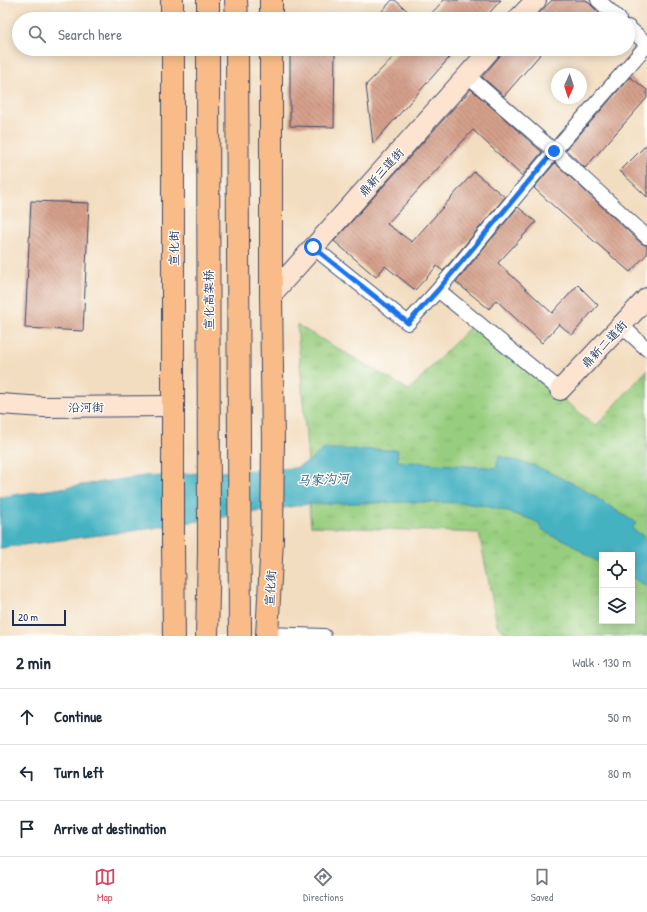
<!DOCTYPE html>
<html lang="en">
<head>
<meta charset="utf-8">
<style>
	body { margin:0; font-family:"Patrick Hand","LXGW WenKai TC",sans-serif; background:#f6f6f7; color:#1f2937 }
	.controls { position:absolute; right:12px; bottom:12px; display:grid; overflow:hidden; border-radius:0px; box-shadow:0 2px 10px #0003 }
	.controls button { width:36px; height:36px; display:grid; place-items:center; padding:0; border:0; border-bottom:1px solid #e0e1e3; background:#fff; color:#1f2937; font:20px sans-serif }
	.compass { position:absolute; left:551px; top:68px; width:36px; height:36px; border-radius:50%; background:#fff; box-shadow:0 2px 10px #0003; rotate:183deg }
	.scale { position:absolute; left:12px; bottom:10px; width:54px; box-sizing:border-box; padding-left:4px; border:2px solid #1b2f5e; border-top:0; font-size:11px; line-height:14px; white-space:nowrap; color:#1b2f5e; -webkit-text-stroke:3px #fdfcf7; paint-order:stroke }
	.stop { position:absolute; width:12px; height:12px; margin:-9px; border:3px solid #1a73e8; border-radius:50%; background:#fff }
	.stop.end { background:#1a73e8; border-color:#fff; box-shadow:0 1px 4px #0008 }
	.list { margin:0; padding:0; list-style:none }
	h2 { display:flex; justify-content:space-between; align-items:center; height:52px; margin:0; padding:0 16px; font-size:17px }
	h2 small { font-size:13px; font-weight:400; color:#747a83 }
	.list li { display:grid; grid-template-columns:26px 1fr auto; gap:12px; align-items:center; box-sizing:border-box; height:56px; padding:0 16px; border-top:1px solid #e0e1e3 }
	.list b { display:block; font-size:15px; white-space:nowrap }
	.list em { font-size:13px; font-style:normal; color:#747a83 }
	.icon { flex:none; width:22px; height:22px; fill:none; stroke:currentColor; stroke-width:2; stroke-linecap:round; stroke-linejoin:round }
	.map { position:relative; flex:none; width:647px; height:636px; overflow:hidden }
	.search { position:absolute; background:#fff; box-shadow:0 2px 10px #0003; left:12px; right:12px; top:12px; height:44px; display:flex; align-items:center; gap:10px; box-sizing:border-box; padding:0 14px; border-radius:22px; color:#747a83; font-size:15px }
	.sheet { height:220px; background:#fff }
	nav { display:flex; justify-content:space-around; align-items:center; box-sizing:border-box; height:56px; border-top:1px solid #e0e1e3; background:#fff; font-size:11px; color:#747a83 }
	nav a { display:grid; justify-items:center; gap:2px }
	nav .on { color:#d1495b }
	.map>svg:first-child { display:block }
	.park { fill:url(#park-tufts); stroke:#597e6e; fill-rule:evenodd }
	.water { fill:#45b2c2; stroke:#307090 }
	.building { fill:url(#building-back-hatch) }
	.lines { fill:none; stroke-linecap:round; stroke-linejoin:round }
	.street-casing { stroke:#3b496d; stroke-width:16 }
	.secondary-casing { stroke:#3b496d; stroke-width:22 }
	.highway-casing { stroke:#3b496d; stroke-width:24 }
	.street { stroke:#fff; stroke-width:14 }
	.secondary { stroke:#fde4d0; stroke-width:20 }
	.highway { stroke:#f9bc89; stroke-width:22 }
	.route { stroke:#1a73e8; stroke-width:5 }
	.labels { text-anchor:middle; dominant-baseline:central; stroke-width:3; stroke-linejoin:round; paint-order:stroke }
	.street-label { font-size:12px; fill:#1b2f5e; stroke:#fdfcf7 }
	.water-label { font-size:13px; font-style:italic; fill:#2a5d81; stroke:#fdfcf7 }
</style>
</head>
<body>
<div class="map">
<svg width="647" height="636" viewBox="0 0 647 636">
	<defs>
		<pattern id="park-tufts" width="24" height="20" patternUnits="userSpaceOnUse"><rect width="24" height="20" fill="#97cd7e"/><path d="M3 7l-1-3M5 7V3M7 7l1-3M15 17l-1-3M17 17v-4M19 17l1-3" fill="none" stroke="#82b06f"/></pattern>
		<pattern id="building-back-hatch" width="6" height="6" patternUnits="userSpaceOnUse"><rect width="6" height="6" fill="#d5a08b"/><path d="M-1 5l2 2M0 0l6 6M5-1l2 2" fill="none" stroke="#ac8375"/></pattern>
	</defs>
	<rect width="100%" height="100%" fill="#fdfcf7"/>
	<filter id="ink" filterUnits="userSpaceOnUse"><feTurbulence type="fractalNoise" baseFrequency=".025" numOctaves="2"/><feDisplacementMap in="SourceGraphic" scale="8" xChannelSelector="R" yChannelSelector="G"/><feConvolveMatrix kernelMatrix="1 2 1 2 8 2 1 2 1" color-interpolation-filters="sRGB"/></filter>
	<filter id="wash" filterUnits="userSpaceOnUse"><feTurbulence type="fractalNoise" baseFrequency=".012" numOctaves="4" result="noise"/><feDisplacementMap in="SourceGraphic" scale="16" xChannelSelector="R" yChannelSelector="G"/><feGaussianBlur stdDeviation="0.9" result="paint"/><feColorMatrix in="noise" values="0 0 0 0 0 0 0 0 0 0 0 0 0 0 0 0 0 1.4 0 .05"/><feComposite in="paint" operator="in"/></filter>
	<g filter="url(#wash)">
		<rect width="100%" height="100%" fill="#f3ddc0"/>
		<path class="park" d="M297,325L409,390L472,325L596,426L647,370V636H508L497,624L479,533L311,526L309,504L308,462ZM602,555H632V621H602Z"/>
		<path class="water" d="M324,449L398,450L397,461L496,468L499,456L536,466L578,486L636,523L632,529L642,535L647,545V587L632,577V555H602V564L591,558L567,541L552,536L540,528L539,523L530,519L505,511L484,506L463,503L414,502L309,504L146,529L0,548V497L144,476L295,468L308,462Z"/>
		<g id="blocks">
			<path class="building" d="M392,0H395L417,19H375Z
				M444,0H501L484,19H426Z
				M552,0H586L605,19H534Z
				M290,49H335L334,127L290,126Z
				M401,49H457L373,144L366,85Z
				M506,49H545L504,96L482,77Z
				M630,77L647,90V98L585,168L566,150Z
				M471,89L542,152L522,176L473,130L387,224L412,242L474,172L505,197L443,271L437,266L415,290L385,266L376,277L334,241Z
				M647,144V197L620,171Z
				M555,163L641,243L647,246V254L630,272L559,211L534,188Z
				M31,201L89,203L83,331L25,328Z
				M518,207L536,222L498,263L552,313L578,285L598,305L572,335L559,324L542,343L496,300L489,309L456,282Z"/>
		</g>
	</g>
	<g filter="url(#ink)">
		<use href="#blocks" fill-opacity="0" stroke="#3b496d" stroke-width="1"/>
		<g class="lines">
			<defs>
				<path id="street" d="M598,0L619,19
					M628,27L647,44
					M467,75L554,151L647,237
					M313,247L408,323L438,290L554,151L647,45
					M438,290L560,390
					M621,325L647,349
					M267,634L324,636"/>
				<path id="secondary" d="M518,19L536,0
					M271,295L491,49
					M560,390L647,298
					M0,404L44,407L173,406"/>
				<path id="highway" d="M172,0V19
					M208,0V19
					M236,0L237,19
					M271,0V19
					M173,49V543L174,636
					M237,49L240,636
					M207,636L209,551L208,49
					M267,636L272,540L273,443L271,295V49"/>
			</defs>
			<use href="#street" class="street-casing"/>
			<use href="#secondary" class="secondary-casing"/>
			<use href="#highway" class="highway-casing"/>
			<use href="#street" class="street"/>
			<use href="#secondary" class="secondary"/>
			<use href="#highway" class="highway"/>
		</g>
	</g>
	<g class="lines" filter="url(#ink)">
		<path class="route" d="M313,247L408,323L438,290L554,151"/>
	</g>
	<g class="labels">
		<g class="street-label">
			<text transform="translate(381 172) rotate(-48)">鼎新三道街</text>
			<text transform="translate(173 248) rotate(-90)">宣化街</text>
			<text transform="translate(208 300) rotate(-90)">宣化高架桥</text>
			<text transform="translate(604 344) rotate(-47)">鼎新二道街</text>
			<text transform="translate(86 407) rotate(-1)">沿河街</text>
			<text transform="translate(270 588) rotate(-87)">宣化街</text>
		</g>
		<g class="water-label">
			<text transform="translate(323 479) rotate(-3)">马家沟河</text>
		</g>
	</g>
</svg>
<div class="controls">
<button><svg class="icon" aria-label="locate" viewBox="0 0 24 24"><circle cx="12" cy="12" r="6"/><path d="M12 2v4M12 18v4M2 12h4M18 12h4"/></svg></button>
<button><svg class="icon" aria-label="layers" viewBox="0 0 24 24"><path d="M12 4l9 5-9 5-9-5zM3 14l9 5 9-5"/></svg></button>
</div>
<svg class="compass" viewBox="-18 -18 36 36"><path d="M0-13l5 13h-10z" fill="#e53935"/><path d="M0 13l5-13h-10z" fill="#747a83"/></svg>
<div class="scale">20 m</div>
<div class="stop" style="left:313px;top:247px"></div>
<div class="stop end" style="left:554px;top:151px"></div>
<div class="search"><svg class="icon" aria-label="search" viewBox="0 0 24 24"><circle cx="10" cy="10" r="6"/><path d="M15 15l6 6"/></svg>Search here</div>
</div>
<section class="sheet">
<h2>2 min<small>Walk · 130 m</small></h2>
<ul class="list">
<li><svg class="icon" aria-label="ahead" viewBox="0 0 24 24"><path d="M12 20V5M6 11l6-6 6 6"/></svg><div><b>Continue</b></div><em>50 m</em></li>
<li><svg class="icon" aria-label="left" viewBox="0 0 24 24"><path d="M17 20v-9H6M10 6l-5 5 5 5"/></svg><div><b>Turn left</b></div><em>80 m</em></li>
<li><svg class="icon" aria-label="arrive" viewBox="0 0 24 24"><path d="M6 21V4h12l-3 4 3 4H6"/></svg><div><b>Arrive at destination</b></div></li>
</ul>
</section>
<nav>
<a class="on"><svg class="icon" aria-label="map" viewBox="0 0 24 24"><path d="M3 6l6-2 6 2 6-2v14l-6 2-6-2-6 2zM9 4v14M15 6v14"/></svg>Map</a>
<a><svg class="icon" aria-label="directions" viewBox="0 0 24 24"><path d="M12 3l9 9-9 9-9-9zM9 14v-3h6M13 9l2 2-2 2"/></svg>Directions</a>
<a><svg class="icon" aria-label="saved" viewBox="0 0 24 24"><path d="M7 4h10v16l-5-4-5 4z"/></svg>Saved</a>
</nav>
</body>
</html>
